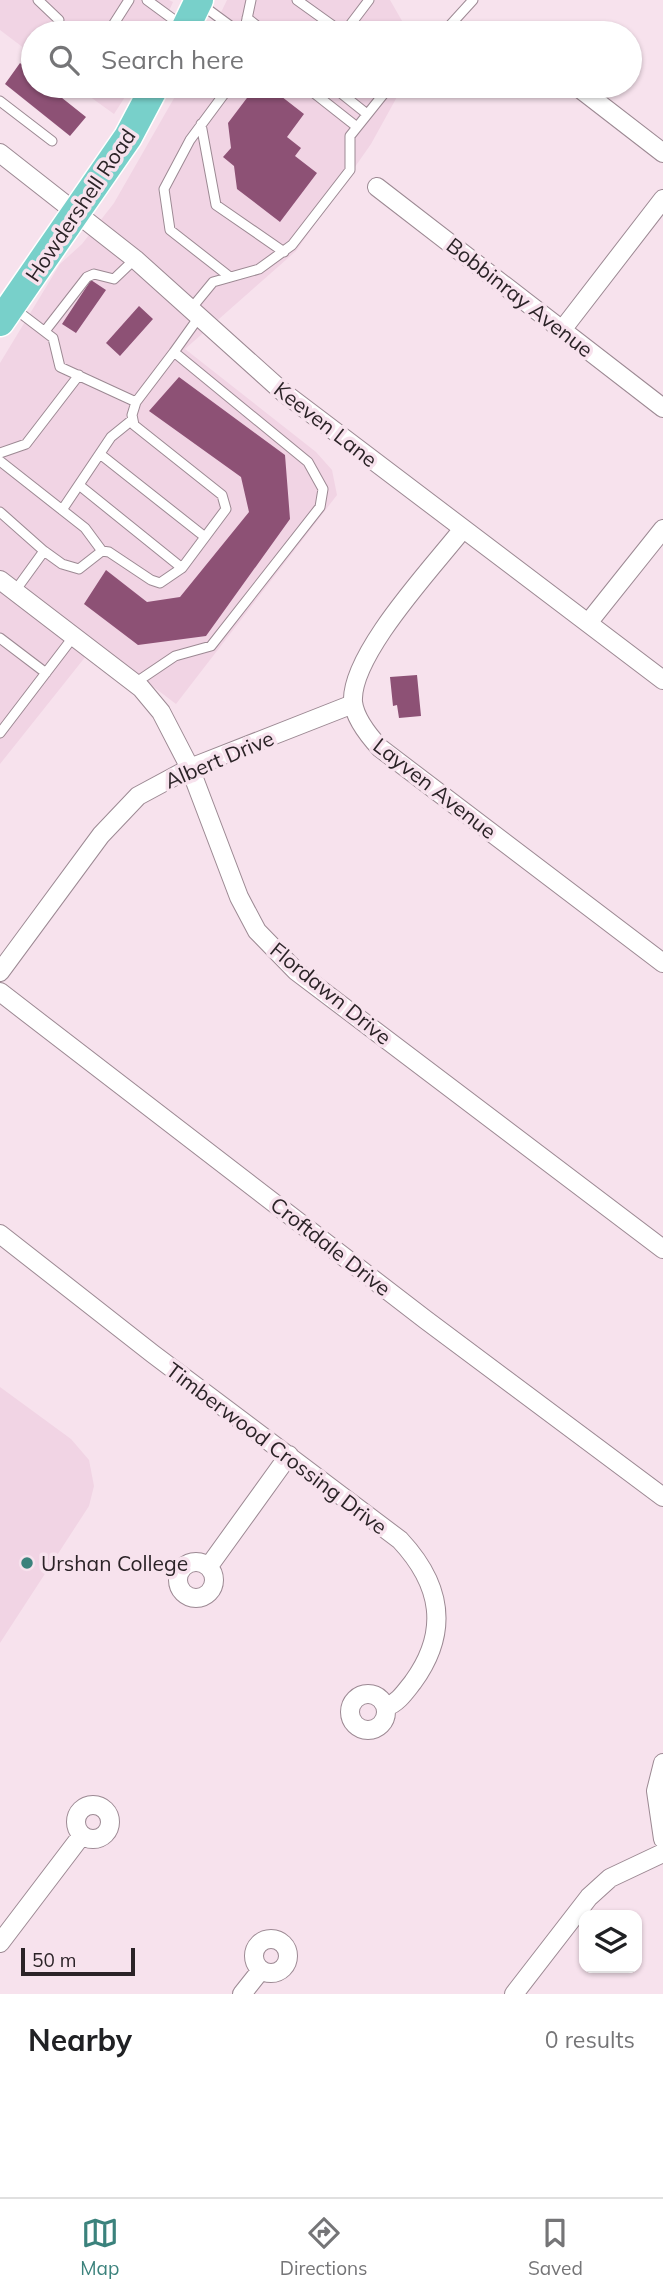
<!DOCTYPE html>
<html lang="en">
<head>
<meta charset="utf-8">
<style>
	body { margin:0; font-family:Mulish,sans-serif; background:#f2f2f2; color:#202124 }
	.controls { position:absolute; right:21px; bottom:21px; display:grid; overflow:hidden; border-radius:14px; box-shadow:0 2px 5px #0004 }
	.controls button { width:63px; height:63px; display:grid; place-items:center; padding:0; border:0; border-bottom:2px solid #e0e0e0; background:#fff; color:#202124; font:35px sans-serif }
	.scale { position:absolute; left:21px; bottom:18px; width:114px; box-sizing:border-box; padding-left:7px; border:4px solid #2b2327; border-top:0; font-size:19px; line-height:24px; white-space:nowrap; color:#2b2327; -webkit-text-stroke:5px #f7e2ed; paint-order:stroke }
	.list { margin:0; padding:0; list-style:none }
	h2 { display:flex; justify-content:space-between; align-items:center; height:91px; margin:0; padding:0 28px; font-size:30px }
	h2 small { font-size:23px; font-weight:400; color:#757577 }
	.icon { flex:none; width:38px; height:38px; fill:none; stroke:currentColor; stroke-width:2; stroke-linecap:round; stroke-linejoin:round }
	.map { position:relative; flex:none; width:663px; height:1994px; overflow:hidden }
	.search { position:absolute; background:#fff; box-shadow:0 2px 5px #0004; left:21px; right:21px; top:21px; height:77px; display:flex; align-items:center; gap:18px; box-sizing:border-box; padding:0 24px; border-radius:38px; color:#757577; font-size:26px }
	.sheet { height:203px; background:#fff }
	nav { display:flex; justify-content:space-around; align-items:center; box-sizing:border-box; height:98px; border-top:2px solid #e0e0e0; background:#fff; font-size:19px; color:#757577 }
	nav a { display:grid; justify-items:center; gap:4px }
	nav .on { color:#3b827c }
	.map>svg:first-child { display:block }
	.built { fill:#f1d4e4 }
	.building { fill:#8d5175 }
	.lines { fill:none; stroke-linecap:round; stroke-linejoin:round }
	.service-casing { stroke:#9c8993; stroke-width:11 }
	.minor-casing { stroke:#9c8993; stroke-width:20 }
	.primary-casing { stroke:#fff; stroke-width:31 }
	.service { stroke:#fff; stroke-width:9 }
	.minor { stroke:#fff; stroke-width:18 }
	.primary { stroke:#78d0ca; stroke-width:28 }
	.poi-dot { fill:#3b827c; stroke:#f7e2ed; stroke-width:2.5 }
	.labels { text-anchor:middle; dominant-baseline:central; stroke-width:7; stroke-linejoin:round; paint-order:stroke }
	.street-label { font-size:21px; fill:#2b2327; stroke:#f7e2ed }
	.poi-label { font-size:21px; fill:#2b2327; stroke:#f7e2ed; text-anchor:start }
</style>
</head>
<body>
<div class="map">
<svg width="663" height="1994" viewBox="0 0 663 1994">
	<rect width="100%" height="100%" fill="#f7e2ed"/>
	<path class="built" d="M0,0H169L173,2L159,33H33V55L0,30Z
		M227,0H390L409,33H211Z
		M75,86H132L114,114Z
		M181,86H403L371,144L296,251L185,349L316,452L332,470L337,495L176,704L0,570V363L60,264L82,244L114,203Z
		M0,591L86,656L0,764Z
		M0,1387L71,1439L89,1460L94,1486L89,1506L0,1643Z"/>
	<path class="building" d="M20,63L33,74V86H47L86,117L70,136L5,84Z
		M256,86H268L304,114L287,137L301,148L295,156L317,173L280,222L237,189L234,166L223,157L231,148L228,123Z
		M91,280L106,290L76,333L62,324Z
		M139,306L153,319L120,356L106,343Z
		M179,377L285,455L290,519L206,636L138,645L84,604L106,570L147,602L180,597L249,512L241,477L149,411Z
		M417,675L421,716L399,718L397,705L393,706L390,677Z"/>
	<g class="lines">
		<defs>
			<path id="service" d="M38,0L59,20
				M147,0L181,25
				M297,0L343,33
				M202,5L240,33
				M247,18L266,33
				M385,30L389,33
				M73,32L75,33
				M108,33L129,0
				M244,33L251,0
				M344,33L369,0
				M443,33L473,0
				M230,86L190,140L164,189L170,230L230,277
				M305,86L357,127
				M332,86L367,114
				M0,101L52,141
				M201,124L216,205L284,252
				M15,309L53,338L60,367L136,402L174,352
				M190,310L213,282L259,269L292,245L350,170V136L390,86
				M45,331L87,277L94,274L114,279L135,259
				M0,453L26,444L79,375
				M100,454L205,537
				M0,461L85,528L102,551
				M79,485L182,568
				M62,510L111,437L132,420
				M0,512L44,551L15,591
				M44,551L62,564L79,569L102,551L109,552L151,580L160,583L182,568L226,509L222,495L134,425L132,415L136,402
				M0,638L46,673
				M135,683L175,656L211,646L320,507L323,489L308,462L174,352L199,317
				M0,733L74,636"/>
			<path id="minor" d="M579,88L663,153
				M0,153L135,259L283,392L663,680
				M377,187L663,408
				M562,330L663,199
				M462,530C433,567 350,655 353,702C355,719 369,736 380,748L663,963
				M0,580L141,688L161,712L190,768L239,897L257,931L296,971L663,1249
				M588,623L663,529
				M0,972L101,835L138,796L190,768L353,704
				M0,992L426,1320L663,1497
				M0,1234L153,1354L400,1540C441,1584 450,1631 413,1682C405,1692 398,1703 386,1707
				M178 1580a18 18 0 1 1 36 0a18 18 0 1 1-36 0Z
				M209,1566L289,1455
				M350 1712a18 18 0 1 1 36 0a18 18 0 1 1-36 0Z
				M663,1763L656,1791L663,1839
				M76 1822a17 17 0 1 1 34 0a17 17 0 1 1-34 0Z
				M254 1956a17 17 0 1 1 34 0a17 17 0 1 1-34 0Z
				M0,1943L82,1835
				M242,1994L261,1970
				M514,1994L589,1897L610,1878L663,1853"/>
			<path id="primary" d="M183,33L199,0
				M0,322L128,137L155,86"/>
		</defs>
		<use href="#service" class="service-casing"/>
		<use href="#minor" class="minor-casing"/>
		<use href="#primary" class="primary-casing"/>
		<use href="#service" class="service"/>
		<use href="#minor" class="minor"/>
		<use href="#primary" class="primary"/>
	</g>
	<circle class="poi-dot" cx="27" cy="1563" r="7"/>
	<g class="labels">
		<g class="street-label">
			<text transform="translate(80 205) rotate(-56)">Howdershell Road</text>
			<text transform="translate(520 297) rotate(38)">Bobbinray Avenue</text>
			<text transform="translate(326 424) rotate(38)">Keeven Lane</text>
			<text transform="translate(219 759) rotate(-23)">Albert Drive</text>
			<text transform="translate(435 788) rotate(38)">Layven Avenue</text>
			<text transform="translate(331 993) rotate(39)">Flordawn Drive</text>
			<text transform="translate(331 1246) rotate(38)">Croftdale Drive</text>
			<text transform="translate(277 1448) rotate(37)">Timberwood Crossing Drive</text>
		</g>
		<g class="poi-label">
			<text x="41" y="1563">Urshan College</text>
		</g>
	</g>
</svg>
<div class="controls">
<button><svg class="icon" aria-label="layers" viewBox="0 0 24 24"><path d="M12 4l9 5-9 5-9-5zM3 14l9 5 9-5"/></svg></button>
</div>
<div class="scale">50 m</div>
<div class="search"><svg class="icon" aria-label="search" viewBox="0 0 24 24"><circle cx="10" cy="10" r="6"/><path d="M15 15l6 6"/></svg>Search here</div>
</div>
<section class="sheet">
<h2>Nearby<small>0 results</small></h2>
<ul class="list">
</ul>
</section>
<nav>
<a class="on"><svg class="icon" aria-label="map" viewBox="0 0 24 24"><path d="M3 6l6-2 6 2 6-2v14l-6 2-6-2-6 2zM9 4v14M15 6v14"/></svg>Map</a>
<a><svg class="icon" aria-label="directions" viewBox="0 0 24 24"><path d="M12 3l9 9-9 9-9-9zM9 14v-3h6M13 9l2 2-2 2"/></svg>Directions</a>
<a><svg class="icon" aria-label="saved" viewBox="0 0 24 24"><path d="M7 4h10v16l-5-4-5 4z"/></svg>Saved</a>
</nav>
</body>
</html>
